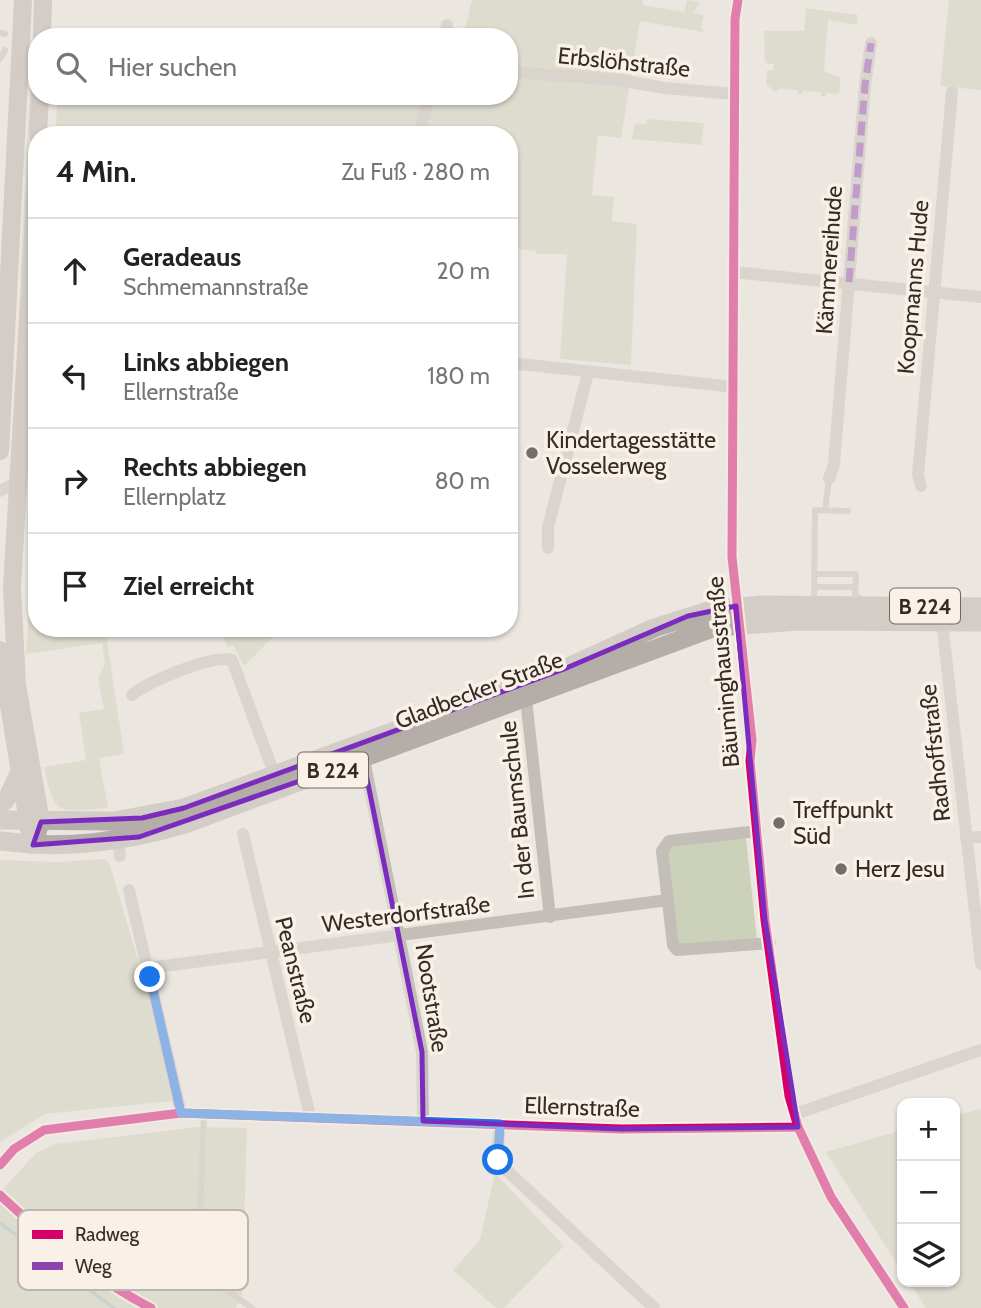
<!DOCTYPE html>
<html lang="de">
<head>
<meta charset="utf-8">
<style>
	body { margin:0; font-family:Cabin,sans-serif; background:#f6f6f6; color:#222 }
	.controls { position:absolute; right:21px; bottom:21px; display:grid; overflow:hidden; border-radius:14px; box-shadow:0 2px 5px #0004 }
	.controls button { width:63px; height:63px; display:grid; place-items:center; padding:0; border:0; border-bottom:2px solid #e0e0e0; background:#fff; color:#222; font:35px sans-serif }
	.stop { position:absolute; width:21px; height:21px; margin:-16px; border:5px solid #1a73e8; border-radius:50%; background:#fff }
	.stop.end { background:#1a73e8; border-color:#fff; box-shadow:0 2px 7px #0008 }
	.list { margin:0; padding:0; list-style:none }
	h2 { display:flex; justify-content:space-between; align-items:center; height:91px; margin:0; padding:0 28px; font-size:30px }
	h2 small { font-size:23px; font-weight:400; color:#767676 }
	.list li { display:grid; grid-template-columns:46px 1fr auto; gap:21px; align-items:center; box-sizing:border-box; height:105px; padding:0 28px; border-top:2px solid #e0e0e0 }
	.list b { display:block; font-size:26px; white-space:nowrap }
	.list p { margin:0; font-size:23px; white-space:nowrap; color:#767676 }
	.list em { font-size:23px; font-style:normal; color:#767676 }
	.icon { flex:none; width:38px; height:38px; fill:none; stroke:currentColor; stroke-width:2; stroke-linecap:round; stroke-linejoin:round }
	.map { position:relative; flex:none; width:981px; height:1308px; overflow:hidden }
	.search { position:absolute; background:#fff; box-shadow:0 2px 5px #0004; left:28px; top:28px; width:490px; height:77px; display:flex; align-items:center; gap:18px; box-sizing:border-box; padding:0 24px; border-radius:28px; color:#767676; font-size:26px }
	.panel { position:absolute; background:#fff; box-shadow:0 2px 5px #0004; left:28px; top:126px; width:490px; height:511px; border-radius:28px }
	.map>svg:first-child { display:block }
	.green { fill:#ccd1ba }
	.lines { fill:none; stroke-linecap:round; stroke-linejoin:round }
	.stream { stroke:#9cbcbc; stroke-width:3.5 }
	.service { stroke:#c4beb9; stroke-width:6 }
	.minor { stroke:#c4beb9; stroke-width:12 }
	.secondary { stroke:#b5aea9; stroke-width:18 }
	.primary { stroke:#b4ada8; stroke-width:19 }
	.quiet { stroke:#8e44ad; stroke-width:7; stroke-dasharray:14 7; stroke-linecap:butt }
	.cycleway-casing { stroke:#f9f1e7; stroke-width:13 }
	.cycleway { stroke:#d6006c; stroke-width:9 }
	.route { stroke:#1a73e8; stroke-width:9 }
	.marked { fill:none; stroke:#7b2cbf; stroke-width:5; stroke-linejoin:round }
	.poi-dot { fill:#756d68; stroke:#f9f1e7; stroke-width:2.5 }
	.labels { text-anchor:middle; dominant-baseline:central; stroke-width:7; stroke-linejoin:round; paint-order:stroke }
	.shield { fill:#f9f1e7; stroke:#706761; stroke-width:2 }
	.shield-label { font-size:21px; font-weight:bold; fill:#352c27 }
	.street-label { font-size:23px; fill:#352c27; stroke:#f9f1e7 }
	.poi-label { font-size:23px; fill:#352c27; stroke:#f9f1e7; text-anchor:start }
	.key { fill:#f9f1e7; stroke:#beb6ad; stroke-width:2 }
	.key-label { font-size:19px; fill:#352c27 }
</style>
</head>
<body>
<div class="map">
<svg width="981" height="1308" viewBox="0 0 981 1308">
	<rect width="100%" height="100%" fill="#ece6e0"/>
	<path class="green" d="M472,0H643V5L684,12L687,0L700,2L693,13L704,15L701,28L704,32L640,21L621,138L598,135L592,195L614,197L612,221L637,224L631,365L560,359L567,254H536V251L510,248L509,252V135H56L57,96H509V37H463Z
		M949,0H981V90L940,86Z
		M806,8L858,15L857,25L828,20L824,71L841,78L839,94L826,93V96H821V92L803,91L802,94H798V90L780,89L775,92L766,84L767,70H773L774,64L765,63L764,31H804Z
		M31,67L35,121L27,287L20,278Z
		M647,119L704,123L701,145L632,139L635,123L646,124Z
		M37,488V628H110L107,640L124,754L99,758L108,808C58,811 55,819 44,767L86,760L79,713L104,709L98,678L105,663L102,643L26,654Z
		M218,628H282L244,666L233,645L228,647Z
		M746,838L757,940L683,948L677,942L667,851L671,846Z
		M105,859L109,862L141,970L172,1101L45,1114L0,1142V860L58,862Z
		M981,1109V1308H926L909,1282H955V1116Z
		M198,1127L247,1128L242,1297L235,1308H0V1192L36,1153L55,1144Z
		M902,1130V1272L826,1152Z
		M495,1173L564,1246L504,1308H496L453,1270L480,1240Z"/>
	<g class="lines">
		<path class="stream" d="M0,1223L114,1308"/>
		<path class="service" d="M0,33L5,34
			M0,59L5,50
			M825,510L829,479
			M814,574H856L855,594L863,601
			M814,587H856
			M814,601L815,510L848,511
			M204,1113L198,1271L252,1308"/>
		<path class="minor" d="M738,0L735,19L732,557L752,740L750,761L765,920L789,1096L798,1127L831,1197L904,1308
			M444,37L447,25
			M509,72L619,80L664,88L735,94
			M419,135L429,96
			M733,272L981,297
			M520,364L734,387
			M829,479L834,464L865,85L871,43
			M921,486L918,475L952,92
			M0,491L18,482
			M548,548V527L588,373
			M942,622L981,964
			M132,695C147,682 213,654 232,660L275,776
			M526,699L550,917
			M364,759L422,1052L423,1121
			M758,831L669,841L662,851L673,945L677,950L770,943
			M243,834L310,1116
			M117,835L120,856
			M966,838L981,837
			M129,890L181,1113
			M148,968L668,900
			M795,1114L981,1050
			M500,1124L497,1156L500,1164L654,1308
			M0,1165L14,1149L44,1130L181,1113L621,1129L798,1127"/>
		<path class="secondary" d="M42,37L43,0
			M38,135L40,96
			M0,451L23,0
			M0,650L30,834
			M0,806L6,800L19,773
			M33,845L41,822L17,685L12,587L37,166"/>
		<path class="primary" d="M0,820L114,821L184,808L564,669L654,628L711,610L760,605L981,607
			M0,841C65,850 122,842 185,824L715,627L799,621L981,622"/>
		<path class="quiet" d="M849,282L865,85L871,43"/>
		<defs>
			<path id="cycleway" d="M738,0L735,19L732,557L752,740L750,761L765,920L789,1096L798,1127L831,1197L904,1308
				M0,1165L14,1149L44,1130L181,1113L621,1129L798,1127
				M0,1195C46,1238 95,1279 151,1308"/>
		</defs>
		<use href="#cycleway" class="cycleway-casing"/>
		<use href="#cycleway" class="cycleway"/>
	</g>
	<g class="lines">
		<path class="route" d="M150,977L181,1113L500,1124L498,1160"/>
	</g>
	<path d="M0 0H981V1308H0ZM736,606L765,920L798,1127L621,1129L423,1121L422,1052L363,759L139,837L33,845L41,822L142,818L184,808L564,669L688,616Z" fill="#ece6e0" fill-opacity=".55" fill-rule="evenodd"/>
	<path class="marked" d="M736,606L765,920L798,1127L621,1129L423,1121L422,1052L363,759L139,837L33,845L41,822L142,818L184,808L564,669L688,616Z"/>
	<g class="poi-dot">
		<circle cx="532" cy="453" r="7"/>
		<circle cx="779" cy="823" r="7"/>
		<circle cx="841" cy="869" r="7"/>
	</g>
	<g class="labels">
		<g class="shield">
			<rect x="890" y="588.5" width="70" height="35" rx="5"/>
			<rect x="298" y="752.5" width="70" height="35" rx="5"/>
		</g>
		<g class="shield-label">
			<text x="925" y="606">B 224</text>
			<text x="333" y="770">B 224</text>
		</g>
		<g class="street-label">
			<text transform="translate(624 62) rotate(6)">Erbslöhstraße</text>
			<text transform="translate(829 260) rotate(-86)">Kämmereihude</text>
			<text transform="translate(913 287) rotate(-85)">Koopmanns Hude</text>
			<text transform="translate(723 672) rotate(-95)">Bäuminghausstraße</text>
			<text transform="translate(479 690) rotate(-21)">Gladbecker Straße</text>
			<text transform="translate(935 753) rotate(-96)">Radhoffstraße</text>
			<text transform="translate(517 810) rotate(-96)">In der Baumschule</text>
			<text transform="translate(406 914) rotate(-7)">Westerdorfstraße</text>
			<text transform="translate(296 970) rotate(76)">Peanstraße</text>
			<text transform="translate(432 998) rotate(81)">Nootstraße</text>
			<text transform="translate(582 1107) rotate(2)">Ellernstraße</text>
		</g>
		<g class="poi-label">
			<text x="546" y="440">Kindertagesstätte<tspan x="546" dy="26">Vosselerweg</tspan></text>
			<text x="793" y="810">Treffpunkt<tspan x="793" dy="26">Süd</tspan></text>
			<text x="855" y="869">Herz Jesu</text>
		</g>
	</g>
	<rect x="18" y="1210" width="230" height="80" rx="10" class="key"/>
	<rect x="32" y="1230" width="31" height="9" fill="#d6006c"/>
	<rect x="32" y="1262" width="31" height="8" fill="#8e44ad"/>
	<g class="key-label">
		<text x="75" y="1241">Radweg</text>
		<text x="75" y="1273">Weg</text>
	</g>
</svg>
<div class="controls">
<button>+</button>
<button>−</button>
<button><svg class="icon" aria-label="layers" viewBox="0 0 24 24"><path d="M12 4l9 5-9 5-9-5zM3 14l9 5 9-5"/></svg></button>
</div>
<div class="stop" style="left:498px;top:1160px"></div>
<div class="stop end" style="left:150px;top:977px"></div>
<div class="search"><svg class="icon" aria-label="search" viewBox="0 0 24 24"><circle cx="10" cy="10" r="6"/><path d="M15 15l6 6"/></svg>Hier suchen</div>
<section class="panel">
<h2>4 Min.<small>Zu Fuß · 280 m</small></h2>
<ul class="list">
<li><svg class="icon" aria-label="ahead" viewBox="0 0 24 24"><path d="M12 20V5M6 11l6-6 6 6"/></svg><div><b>Geradeaus</b><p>Schmemannstraße</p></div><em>20 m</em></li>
<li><svg class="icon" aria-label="left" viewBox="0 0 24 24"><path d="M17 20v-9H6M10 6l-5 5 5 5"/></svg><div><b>Links abbiegen</b><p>Ellernstraße</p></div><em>180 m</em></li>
<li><svg class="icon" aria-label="right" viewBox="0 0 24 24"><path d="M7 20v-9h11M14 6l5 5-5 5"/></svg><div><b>Rechts abbiegen</b><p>Ellernplatz</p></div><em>80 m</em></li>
<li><svg class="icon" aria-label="arrive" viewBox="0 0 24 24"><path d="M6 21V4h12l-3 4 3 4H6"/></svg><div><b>Ziel erreicht</b></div></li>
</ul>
</section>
</div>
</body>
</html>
